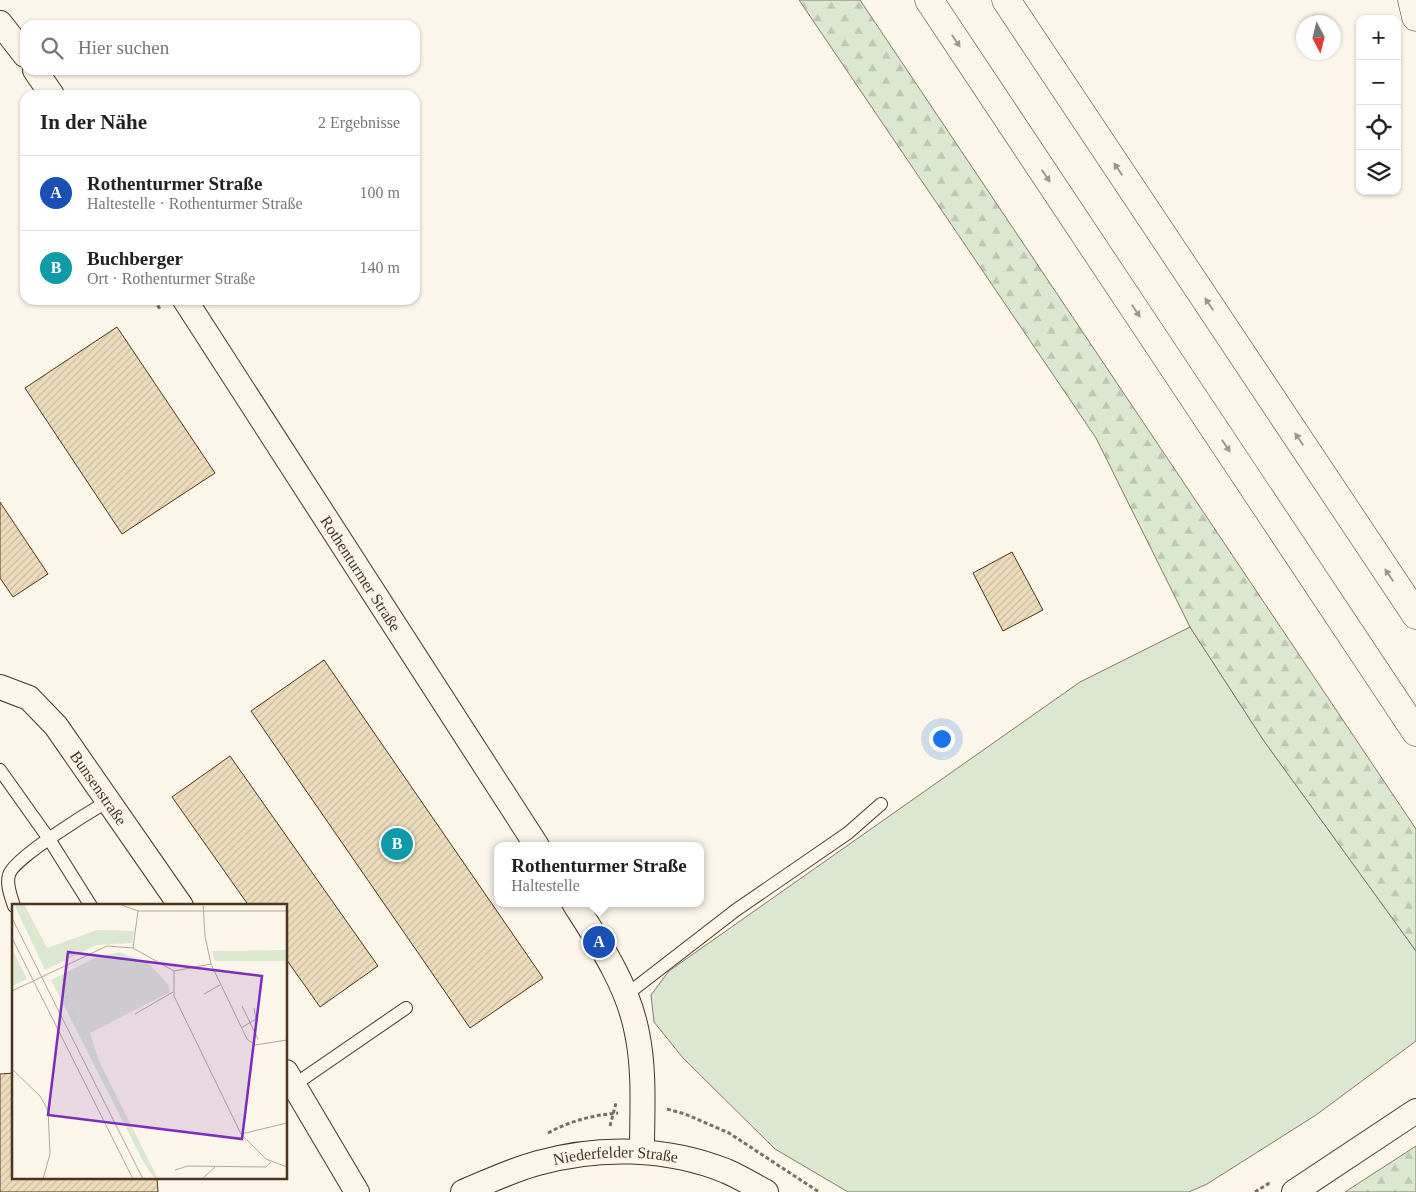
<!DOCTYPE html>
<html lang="de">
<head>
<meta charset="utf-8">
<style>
	body { margin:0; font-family:Georgia,serif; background:#f6f6f6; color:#222 }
	.controls { position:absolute; right:15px; top:15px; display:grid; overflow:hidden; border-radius:10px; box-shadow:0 1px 4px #0004 }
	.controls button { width:45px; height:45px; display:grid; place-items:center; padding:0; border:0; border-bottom:1px solid #e0e0e0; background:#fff; color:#222; font:25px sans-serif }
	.compass { position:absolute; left:1296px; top:15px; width:45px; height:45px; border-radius:50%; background:#fff; box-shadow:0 1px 4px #0004; rotate:173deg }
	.you { position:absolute; left:941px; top:738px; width:18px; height:18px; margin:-12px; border:4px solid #fff; border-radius:50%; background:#1a73e8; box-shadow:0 0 0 8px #1a73e833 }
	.badge { display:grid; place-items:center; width:32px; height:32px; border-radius:50%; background:#2563eb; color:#fff; font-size:16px; font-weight:700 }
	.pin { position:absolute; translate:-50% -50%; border:2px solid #fff; box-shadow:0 1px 5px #0006 }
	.popup { position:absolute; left:494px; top:842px; width:210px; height:65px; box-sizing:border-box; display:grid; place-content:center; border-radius:10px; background:#fff; filter:drop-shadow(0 1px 4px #0005); font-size:16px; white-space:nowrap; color:#767676 }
	.popup b { font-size:19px; color:#222 }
	.popup::after { content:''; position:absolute; left:50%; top:100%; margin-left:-10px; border:10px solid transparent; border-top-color:#fff }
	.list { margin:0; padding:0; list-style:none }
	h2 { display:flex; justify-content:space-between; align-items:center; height:65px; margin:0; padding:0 20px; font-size:21px }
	h2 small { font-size:16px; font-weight:400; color:#767676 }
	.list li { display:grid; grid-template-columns:32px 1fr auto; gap:15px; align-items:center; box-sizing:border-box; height:75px; padding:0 20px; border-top:1px solid #e0e0e0 }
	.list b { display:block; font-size:19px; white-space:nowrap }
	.list p { margin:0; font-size:16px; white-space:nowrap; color:#767676 }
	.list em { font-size:16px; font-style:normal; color:#767676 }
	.icon { flex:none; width:28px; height:28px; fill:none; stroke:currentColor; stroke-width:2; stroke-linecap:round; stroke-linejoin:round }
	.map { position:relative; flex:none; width:1416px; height:1192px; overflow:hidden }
	.search { position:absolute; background:#fff; box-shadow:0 1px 4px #0004; left:20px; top:20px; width:400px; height:55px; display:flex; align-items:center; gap:12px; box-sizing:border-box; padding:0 18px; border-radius:15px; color:#767676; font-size:19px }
	.panel { position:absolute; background:#fff; box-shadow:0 1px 4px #0004; left:20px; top:90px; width:400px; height:215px; border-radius:15px }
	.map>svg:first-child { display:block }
	.grass { fill:#dce7d0; stroke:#887966 }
	.forest { fill:url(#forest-firs); stroke:#887966 }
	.building { fill:url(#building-hatch); stroke:#4a3520 }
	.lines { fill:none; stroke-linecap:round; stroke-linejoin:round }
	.service-casing { stroke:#4a3520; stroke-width:14 }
	.minor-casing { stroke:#4a3520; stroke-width:26 }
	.tertiary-casing { stroke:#4a3520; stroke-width:29 }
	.motorway-casing { stroke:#4a3520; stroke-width:29 }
	.path { stroke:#7f6f5c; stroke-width:3; stroke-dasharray:4 2.5; stroke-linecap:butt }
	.service { stroke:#fbf6e9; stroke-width:12 }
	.minor { stroke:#fbf6e9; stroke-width:24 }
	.tertiary { stroke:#fbf6e9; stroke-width:28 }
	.motorway { stroke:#fbf6e9; stroke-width:28 }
	.oneway { fill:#a29684 }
	.labels { text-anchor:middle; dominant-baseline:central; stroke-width:4; stroke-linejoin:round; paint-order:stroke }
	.street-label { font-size:16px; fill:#4a3520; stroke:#fbf6e9 }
	.inset-road { fill:none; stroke:#b4a999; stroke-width:1 }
	.view { fill:#7b2cbf; fill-opacity:0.15; stroke:#7b2cbf; stroke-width:2.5 }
	.inset-edge { fill:none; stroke:#4a3520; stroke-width:2.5 }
</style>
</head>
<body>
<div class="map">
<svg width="1416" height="1192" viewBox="0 0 1416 1192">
	<defs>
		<pattern id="forest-firs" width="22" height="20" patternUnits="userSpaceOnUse" patternTransform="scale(1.25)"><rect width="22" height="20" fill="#dce7d0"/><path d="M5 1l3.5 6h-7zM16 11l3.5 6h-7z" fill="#bec7b2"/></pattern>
		<pattern id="building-hatch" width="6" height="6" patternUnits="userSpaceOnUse" patternTransform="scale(1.25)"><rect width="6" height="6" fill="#ecdcbc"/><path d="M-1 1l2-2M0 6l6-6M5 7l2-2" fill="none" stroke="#ccbda1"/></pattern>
	</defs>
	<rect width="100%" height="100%" fill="#fbf6e9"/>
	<path class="grass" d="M1190,627L1264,741L1416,951V1041L1316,1115L1207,1184L1189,1192H848L775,1149L683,1058L654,1022L651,995L669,971L1080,682Z"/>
	<path class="forest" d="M799,0H860L1416,829V951L1264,741L1190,627L1096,438Z
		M1416,1146V1192H1345Z"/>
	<path class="building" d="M117,327L215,473L122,534L25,388Z
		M0,502L48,574L13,597L0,578Z
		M1012,552L1043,610L1003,631L973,573Z
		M324,660L543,978L470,1028L251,711Z
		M230,756L378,966L320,1007L286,959V906H249L172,797Z
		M14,1073V1178H157L158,1192H0V1074Z"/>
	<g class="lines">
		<defs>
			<path id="service" d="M0,770L49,839L91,906
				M14,906C11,897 6,884 9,875C12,859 91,811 108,801
				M626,995L736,910L848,833L881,804
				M294,1085L406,1008"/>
			<g id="minor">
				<path d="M0,23L25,55"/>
				<path d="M35,70L52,95"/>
				<path id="s1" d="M185,300L537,846"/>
				<path id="s2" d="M0,687L29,698L56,726L181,906"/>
				<path d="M574,903C600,944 628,985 637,1033C645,1071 642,1112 642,1151"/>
				<path d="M286,1072L357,1192"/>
				<path id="s3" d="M463,1192C487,1182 512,1170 538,1163C599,1146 666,1147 726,1171C740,1177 753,1185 766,1192"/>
				<path d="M1294,1192L1416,1111"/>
			</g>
			<path id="tertiary" d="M1412,0L1416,17"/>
			<path id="motorway" d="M929,0L1416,732
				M1006,0L1416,615"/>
		</defs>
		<use href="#service" class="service-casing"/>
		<use href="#minor" class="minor-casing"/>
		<use href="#tertiary" class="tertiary-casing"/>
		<use href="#motorway" class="motorway-casing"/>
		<path class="path" d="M154,300L160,309
			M667,1109L685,1114L729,1133L819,1192
			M610,1126L616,1103
			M548,1133C570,1121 593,1115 618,1113
			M1255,1192L1271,1182"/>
		<use href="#service" class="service"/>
		<use href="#minor" class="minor"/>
		<use href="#tertiary" class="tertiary"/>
		<use href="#motorway" class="motorway"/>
	</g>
	<defs><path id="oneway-solid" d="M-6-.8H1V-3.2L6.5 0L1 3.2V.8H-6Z" transform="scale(1.25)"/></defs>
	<g class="oneway">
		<use href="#oneway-solid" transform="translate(956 41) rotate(56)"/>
		<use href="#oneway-solid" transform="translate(1118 169) rotate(-124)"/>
		<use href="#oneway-solid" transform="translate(1046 176) rotate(56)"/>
		<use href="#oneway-solid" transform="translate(1209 304) rotate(-124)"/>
		<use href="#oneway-solid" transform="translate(1136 311) rotate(56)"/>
		<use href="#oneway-solid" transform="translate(1299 439) rotate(-124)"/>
		<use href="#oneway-solid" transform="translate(1226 446) rotate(56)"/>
		<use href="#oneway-solid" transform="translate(1389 575) rotate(-124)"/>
	</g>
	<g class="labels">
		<g class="street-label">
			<text stroke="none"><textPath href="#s1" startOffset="325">Rothenturmer Straße</textPath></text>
			<text stroke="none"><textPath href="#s2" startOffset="145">Bunsenstraße</textPath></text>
			<text stroke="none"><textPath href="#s3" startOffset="159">Niederfelder Straße</textPath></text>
		</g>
	</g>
	<g transform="translate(12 904)">
		<rect width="275" height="275" fill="#fbf6e9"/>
		<path d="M107,48L135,58L155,79L158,88L78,129L47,72L85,53Z" fill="#dce7d0"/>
		<path d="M2,0H12L35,44L85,26L122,27L120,39L84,41L33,66ZM0,45L15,75L0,82ZM275,46V57H203L200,47ZM47,72L78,129L87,157L146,275H143L132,259L39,76Z" fill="#dce7d0"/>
		<path class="inset-road" d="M107,0L126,7H275M191,0L193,32L199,60L235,135L243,141L275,136M0,14L131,275M0,34L121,275M121,44L126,7M162,67V92L229,230L254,255L275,263M0,87L95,42L121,44L162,67L199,60M192,90L208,81M230,102L246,135M123,110L161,88M229,124L244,115L242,104M0,165L28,192L36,206L38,250L31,275M229,230L275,219M163,266L176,262L254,263L259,258M190,275L203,263"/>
		<path class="view" d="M56,48L250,72L230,235L36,211Z"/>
		<rect width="275" height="275" class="inset-edge"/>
	</g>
</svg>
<div class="controls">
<button>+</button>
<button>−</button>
<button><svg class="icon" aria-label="locate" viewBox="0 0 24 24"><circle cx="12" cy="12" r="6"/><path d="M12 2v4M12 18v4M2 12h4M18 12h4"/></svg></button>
<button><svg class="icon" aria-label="layers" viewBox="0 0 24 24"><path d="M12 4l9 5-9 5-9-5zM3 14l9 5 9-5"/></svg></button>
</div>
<svg class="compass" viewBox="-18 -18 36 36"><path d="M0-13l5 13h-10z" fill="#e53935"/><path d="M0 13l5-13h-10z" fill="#767676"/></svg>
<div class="you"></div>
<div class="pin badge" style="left:599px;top:942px;background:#1a4fb4">A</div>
<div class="popup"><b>Rothenturmer Straße</b>Haltestelle</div>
<div class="pin badge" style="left:397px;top:844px;background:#0f9aa8">B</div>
<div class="search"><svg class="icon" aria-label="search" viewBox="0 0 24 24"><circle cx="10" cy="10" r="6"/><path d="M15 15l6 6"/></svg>Hier suchen</div>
<section class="panel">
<h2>In der Nähe<small>2 Ergebnisse</small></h2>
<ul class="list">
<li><span class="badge" style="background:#1a4fb4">A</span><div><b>Rothenturmer Straße</b><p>Haltestelle · Rothenturmer Straße</p></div><em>100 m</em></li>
<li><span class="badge" style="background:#0f9aa8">B</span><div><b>Buchberger</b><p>Ort · Rothenturmer Straße</p></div><em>140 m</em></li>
</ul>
</section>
</div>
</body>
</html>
